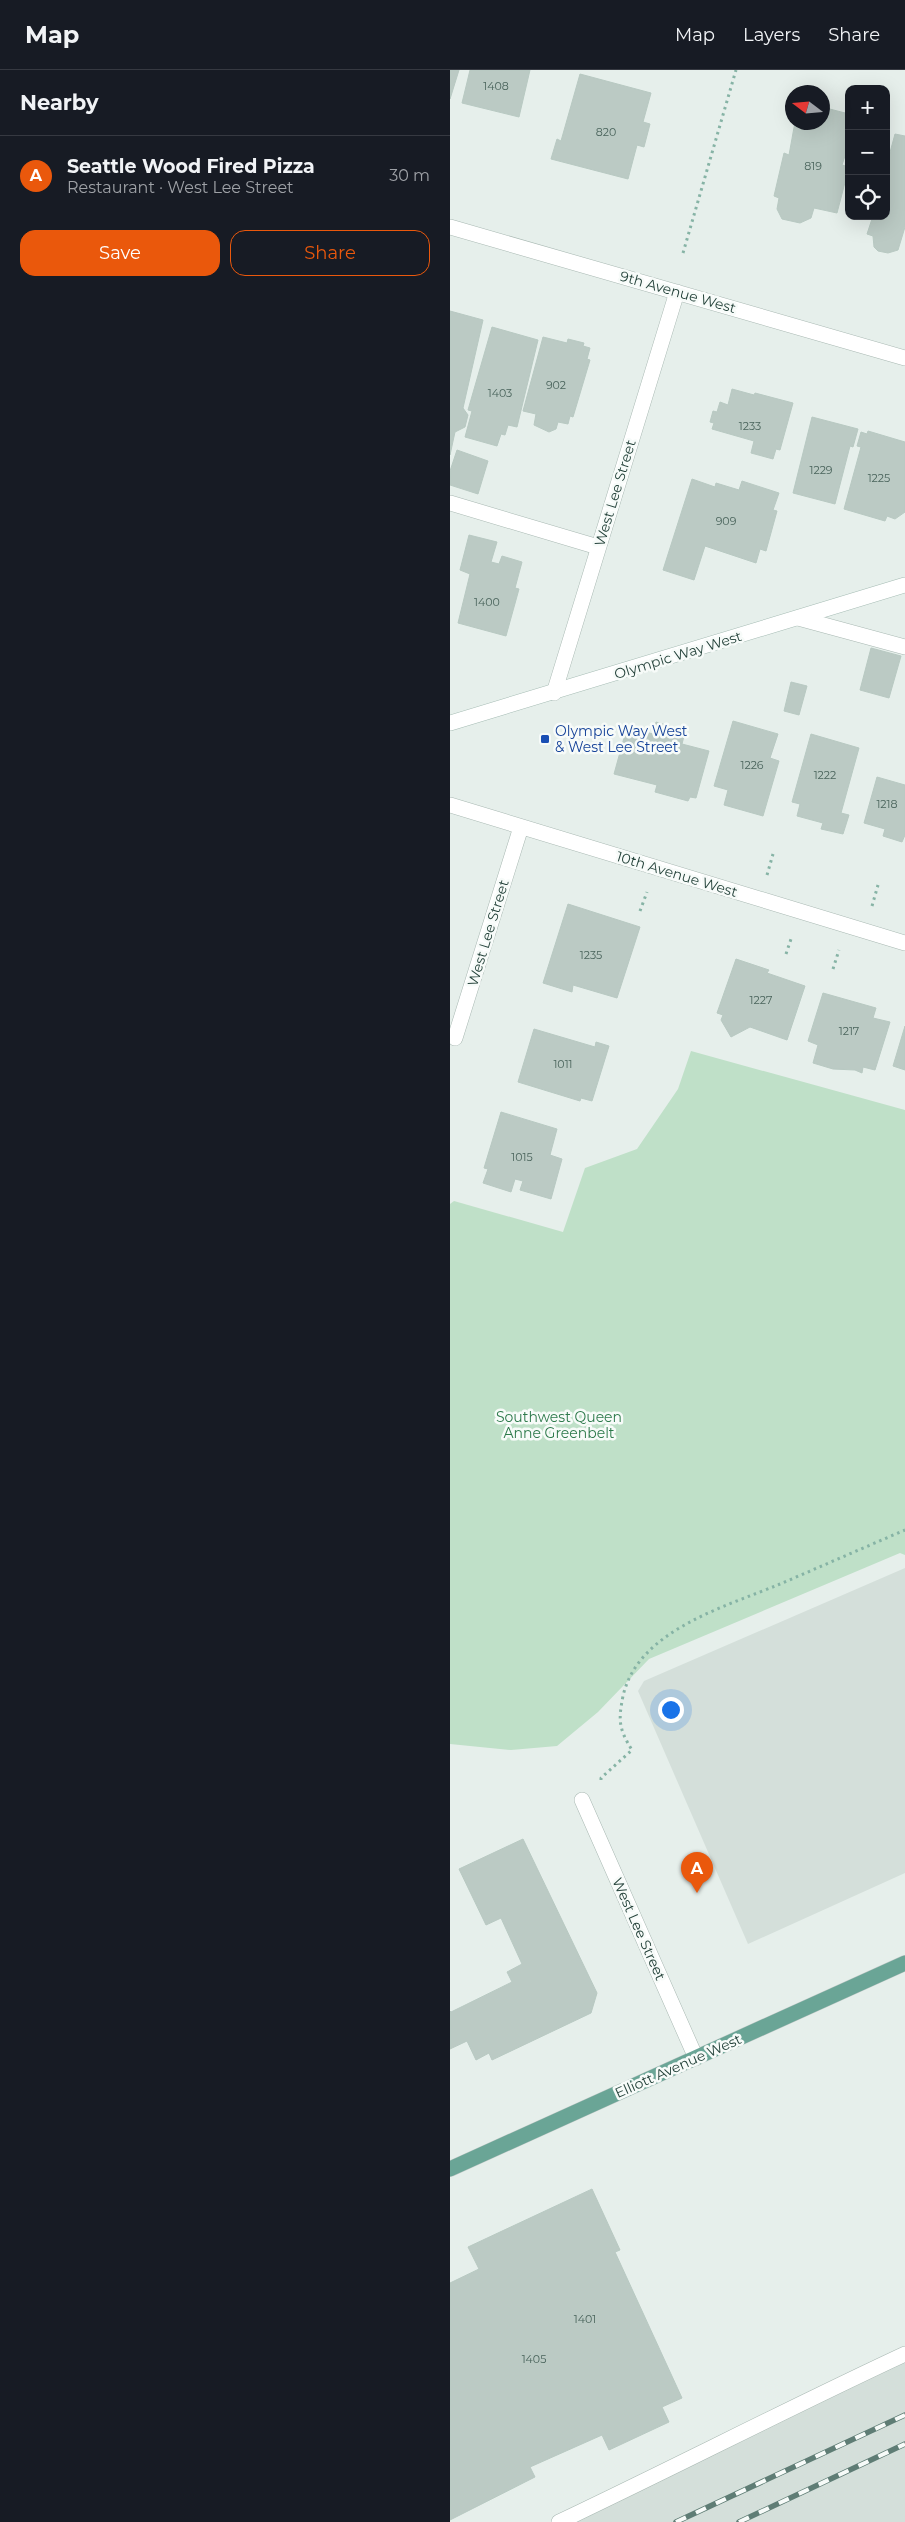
<!DOCTYPE html>
<html lang="en">
<head>
<meta charset="utf-8">
<style>
	body { margin:0; font-family:Montserrat,sans-serif; background:#242831; color:#f1f3f6 }
	.controls { position:absolute; right:15px; top:15px; display:grid; overflow:hidden; border-radius:10px; box-shadow:0 5px 20px #0002 }
	.controls button { width:45px; height:45px; display:grid; place-items:center; padding:0; border:0; border-bottom:1px solid #363941; background:#171b24; color:#f1f3f6; font:25px sans-serif }
	.compass { position:absolute; left:335px; top:15px; width:45px; height:45px; border-radius:50%; background:#171b24; box-shadow:0 5px 20px #0002; rotate:286deg }
	.you { position:absolute; left:220px; top:1639px; width:18px; height:18px; margin:-12px; border:4px solid #fff; border-radius:50%; background:#1a73e8; box-shadow:0 0 0 8px #1a73e833 }
	.badge { display:grid; place-items:center; width:32px; height:32px; border-radius:50%; background:#ea580c; color:#fff; font-size:16px; font-weight:700 }
	.pin { position:absolute; translate:-50% -41px; filter:drop-shadow(0 1px 2px #0008) }
	.pin::after { content:''; position:absolute; top:26px; width:18px; height:15px; background:inherit; clip-path:polygon(0 0,100% 0,50% 100%) }
	.list { margin:0; padding:0; list-style:none }
	h2 { display:flex; justify-content:space-between; align-items:center; height:65px; margin:0; padding:0 20px; font-size:21px }
	h2 small { font-size:16px; font-weight:400; color:#9ea1a6 }
	.list li { display:grid; grid-template-columns:32px 1fr auto; gap:15px; align-items:center; box-sizing:border-box; height:80px; padding:0 20px; border-top:1px solid #363941 }
	.list b { display:block; font-size:19px; white-space:nowrap }
	.list p { margin:0; font-size:16px; white-space:nowrap; color:#9ea1a6 }
	.list em { font-size:16px; font-style:normal; color:#9ea1a6 }
	.actions { display:flex; gap:10px; padding:15px 20px }
	.actions a { flex:1; padding:11px 0; border:1px solid #ea580c; border-radius:15px; text-align:center; font-size:18px; color:#ea580c }
	.actions .main { background:#ea580c; color:#fff }
	.icon { flex:none; width:28px; height:28px; fill:none; stroke:currentColor; stroke-width:2; stroke-linecap:round; stroke-linejoin:round }
	.map { position:relative; flex:none; width:455px; height:2452px; overflow:hidden }
	header { display:flex; align-items:center; gap:30px; box-sizing:border-box; height:70px; padding:0 25px; background:#171b24; border-bottom:1px solid #363941 }
	header strong { font-size:24px }
	nav { display:flex; gap:28px; margin-inline-start:auto; font-size:18px }
	main { display:flex }
	aside { flex:1; background:#171b24 }
	.map>svg:first-child { display:block }
	.built { fill:#d4dfda }
	.green { fill:#bfe0c8 }
	.building { fill:#bbcac4; stroke:#b8c9c2 }
	.lines { fill:none; stroke-linecap:round; stroke-linejoin:round }
	.lane-casing { stroke:#a8b8b2; stroke-width:16 }
	.street-casing { stroke:#a8b8b2; stroke-width:16 }
	.secondary-casing { stroke:#a4bbb3; stroke-width:16 }
	.primary-casing { stroke:#c2cac8; stroke-width:16 }
	.path { stroke:#86b3a5; stroke-width:3; stroke-dasharray:2.5 4; stroke-linecap:butt }
	.lane { stroke:#fff; stroke-width:15 }
	.street { stroke:#fff; stroke-width:15 }
	.secondary { stroke:#fff; stroke-width:15 }
	.primary { stroke:#6aa596; stroke-width:15 }
	.rail-casing { stroke:#5f7d75; stroke-width:5.5 }
	.rail { stroke:#f7fbf9; stroke-width:4; stroke-dasharray:11; stroke-linecap:butt }
	.transit-dot { fill:#1a4fb4; stroke:#f7fbf9; stroke-width:2 }
	.labels { text-anchor:middle; dominant-baseline:central; stroke-width:5; stroke-linejoin:round; paint-order:stroke }
	.number-label { font-size:11px; fill:#4a645c }
	.street-label { font-size:14px; fill:#24423a; stroke:#f7fbf9 }
	.transit-label { font-size:14px; fill:#164399; stroke:#f7fbf9; text-anchor:start }
	.park-label { font-size:14px; fill:#2d7a4b; stroke:#f7fbf9 }
</style>
</head>
<body>
<header>
<strong>Map</strong>
<nav><a>Map</a><a>Layers</a><a>Share</a></nav>
</header>
<main>
<aside>
<h2>Nearby<small></small></h2>
<ul class="list">
<li><span class="badge">A</span><div><b>Seattle Wood Fired Pizza</b><p>Restaurant · West Lee Street</p></div><em>30 m</em></li>
</ul>
<div class="actions"><a class="main">Save</a><a>Share</a></div>
</aside>
<div class="map">
<svg width="455" height="2452" viewBox="0 0 455 2452">
	<rect width="100%" height="100%" fill="#e6efeb"/>
	<path class="built" d="M455,1498V1803L298,1874L188,1621L194,1611Z
		M455,2284V2452H109Z"/>
	<path class="green" d="M241,981L455,1040V1485L450,1483L199,1589L148,1642L107,1676L61,1680L0,1674V1134L4,1131L113,1162L135,1098L187,1079L228,1019Z"/>
	<path class="building" d="M0,0H9L0,29Z
		M20,0H80L69,47L12,33Z
		M130,4L201,23L193,52L200,54L194,77L187,75L178,109L101,89L107,69L111,71Z
		M372,37L399,44V74L392,95L399,97L387,143L364,138L361,148L350,153L332,149L327,139L329,128L324,126L334,83L339,85L345,52H372Z
		M445,64L455,66V157L448,180L438,183L428,181L424,177L423,166L417,164L423,146H436V97Z
		M0,241L33,250L13,338L18,345L15,357L5,362L0,385Z
		M42,257L88,270L67,357L58,355L55,365L51,364L47,376L15,367L22,341L18,340Z
		M93,267L117,273L118,269L134,273L133,276L140,278L137,289L140,290L123,347L120,346L118,354L108,352L106,359L99,362L84,355L86,344L73,341Z
		M282,319L304,325L305,323L343,333L330,380L326,379L323,389L301,383L304,371L262,359L264,353L260,352L263,341L267,342L270,332L278,335Z
		M362,347L408,359L403,377L400,376L385,434L343,423Z
		M418,361L455,372V442L445,449L437,446L435,451L394,439L411,377L407,376L411,362L417,364Z
		M7,380L38,391L28,424L0,415V401Z
		M242,409L265,417L266,413L289,420L292,411L329,423L323,440L327,441L316,481L310,479L306,493L255,476L244,510L213,500Z
		M19,465L47,472L41,492L49,494L52,486L72,492L65,518L69,519L56,566L8,553L20,504L10,500Z
		M421,578L451,586L439,628L410,620Z
		M341,612L357,616L349,645L334,641Z
		M283,651L328,664L320,688L329,691L313,746L274,735L278,720L264,716Z
		M206,652L226,658L225,664L234,666L232,674L259,681L246,728L240,727L238,731L205,722L207,715L164,704L177,657L203,664Z
		M361,664L409,678L391,743L399,745L393,764L371,759L373,753L347,746L350,734L342,732Z
		M427,707L455,715V765L452,772L433,766L435,759L414,753Z
		M118,834L190,857L167,928L123,915L122,922L93,913Z
		M286,889L319,900L317,903L355,916L337,970L300,957L281,967L271,950L273,945L267,943Z
		M373,923L426,938L423,948L440,952L425,1000L413,997L412,1003L405,1000L383,999L363,993L368,975L358,971Z
		M455,956V1000L443,996Z
		M84,959L145,977L146,972L159,976L142,1031L131,1028L130,1031L68,1012Z
		M51,1042L107,1059L100,1085L112,1089L101,1129L70,1120L73,1111L65,1109L61,1122L33,1113L38,1099L34,1098Z
		M73,1769L147,1923L141,1943L42,1990L39,1983L26,1990L17,1971L0,1979V1941L1,1942L62,1912L57,1902L72,1894L51,1848L36,1855L9,1799Z
		M142,2119L170,2180L165,2182L232,2328L212,2337L219,2352L159,2380L152,2365L80,2397L85,2407L0,2450V2213L29,2199L18,2177Z"/>
	<g class="lines">
		<defs>
			<path id="lane" d="M0,433L148,477
				M348,548L455,577
				M109,2452C225,2397 339,2338 455,2284"/>
			<path id="street" d="M0,157L455,288
				M104,623L227,222
				M0,735L455,873
				M5,968L71,757
				M132,1730L246,1988"/>
			<path id="secondary" d="M0,653L455,515"/>
			<path id="primary" d="M0,2099L455,1893"/>
		</defs>
		<use href="#lane" class="lane-casing"/>
		<use href="#street" class="street-casing"/>
		<use href="#secondary" class="secondary-casing"/>
		<use href="#primary" class="primary-casing"/>
		<path class="path" d="M233,183L286,0
			M317,805L323,784
			M422,836L428,815
			M190,841L197,822
			M336,884L342,866
			M383,899L389,880
			M151,1710V1708L182,1680C169,1659 168,1651 173,1626C188,1560 275,1537 330,1514C372,1496 413,1478 455,1460"/>
		<use href="#lane" class="lane"/>
		<use href="#street" class="street"/>
		<use href="#secondary" class="secondary"/>
		<use href="#primary" class="primary"/>
		<defs>
			<path id="rail" d="M226,2452L455,2345
				M289,2452L455,2374"/>
		</defs>
		<use href="#rail" class="rail-casing"/>
		<use href="#rail" class="rail"/>
	</g>
	<rect class="transit-dot" x="90" y="664" width="10" height="10" rx="2.5"/>
	<g class="labels">
		<g class="number-label">
			<text x="46" y="16">1408</text>
			<text x="156" y="62">820</text>
			<text x="363" y="96">819</text>
			<text x="106" y="315">902</text>
			<text x="50" y="323">1403</text>
			<text x="300" y="356">1233</text>
			<text x="371" y="400">1229</text>
			<text x="429" y="408">1225</text>
			<text x="276" y="451">909</text>
			<text x="37" y="532">1400</text>
			<text x="302" y="695">1226</text>
			<text x="375" y="705">1222</text>
			<text x="437" y="734">1218</text>
			<text x="141" y="885">1235</text>
			<text x="311" y="930">1227</text>
			<text x="399" y="961">1217</text>
			<text x="113" y="994">1011</text>
			<text x="72" y="1087">1015</text>
			<text x="135" y="2249">1401</text>
			<text x="84" y="2289">1405</text>
		</g>
		<g class="street-label">
			<text transform="translate(228 222) rotate(16)">9th Avenue West</text>
			<text transform="translate(165 423) rotate(-73)">West Lee Street</text>
			<text transform="translate(228 585) rotate(-17)">Olympic Way West</text>
			<text transform="translate(227 804) rotate(17)">10th Avenue West</text>
			<text transform="translate(38 863) rotate(-73)">West Lee Street</text>
			<text transform="translate(189 1859) rotate(66)">West Lee Street</text>
			<text transform="translate(228 1996) rotate(-24)">Elliott Avenue West</text>
		</g>
		<g class="transit-label">
			<text x="105" y="661">Olympic Way West<tspan x="105" dy="16">&amp; West Lee Street</tspan></text>
		</g>
		<g class="park-label">
			<text x="109" y="1347">Southwest Queen<tspan x="109" dy="16">Anne Greenbelt</tspan></text>
		</g>
	</g>
</svg>
<div class="controls">
<button>+</button>
<button>−</button>
<button><svg class="icon" aria-label="locate" viewBox="0 0 24 24"><circle cx="12" cy="12" r="6"/><path d="M12 2v4M12 18v4M2 12h4M18 12h4"/></svg></button>
</div>
<svg class="compass" viewBox="-18 -18 36 36"><path d="M0-13l5 13h-10z" fill="#e53935"/><path d="M0 13l5-13h-10z" fill="#9ea1a6"/></svg>
<div class="you"></div>
<div class="pin badge" style="left:247px;top:1823px">A</div>
</div>
</main>
</body>
</html>
